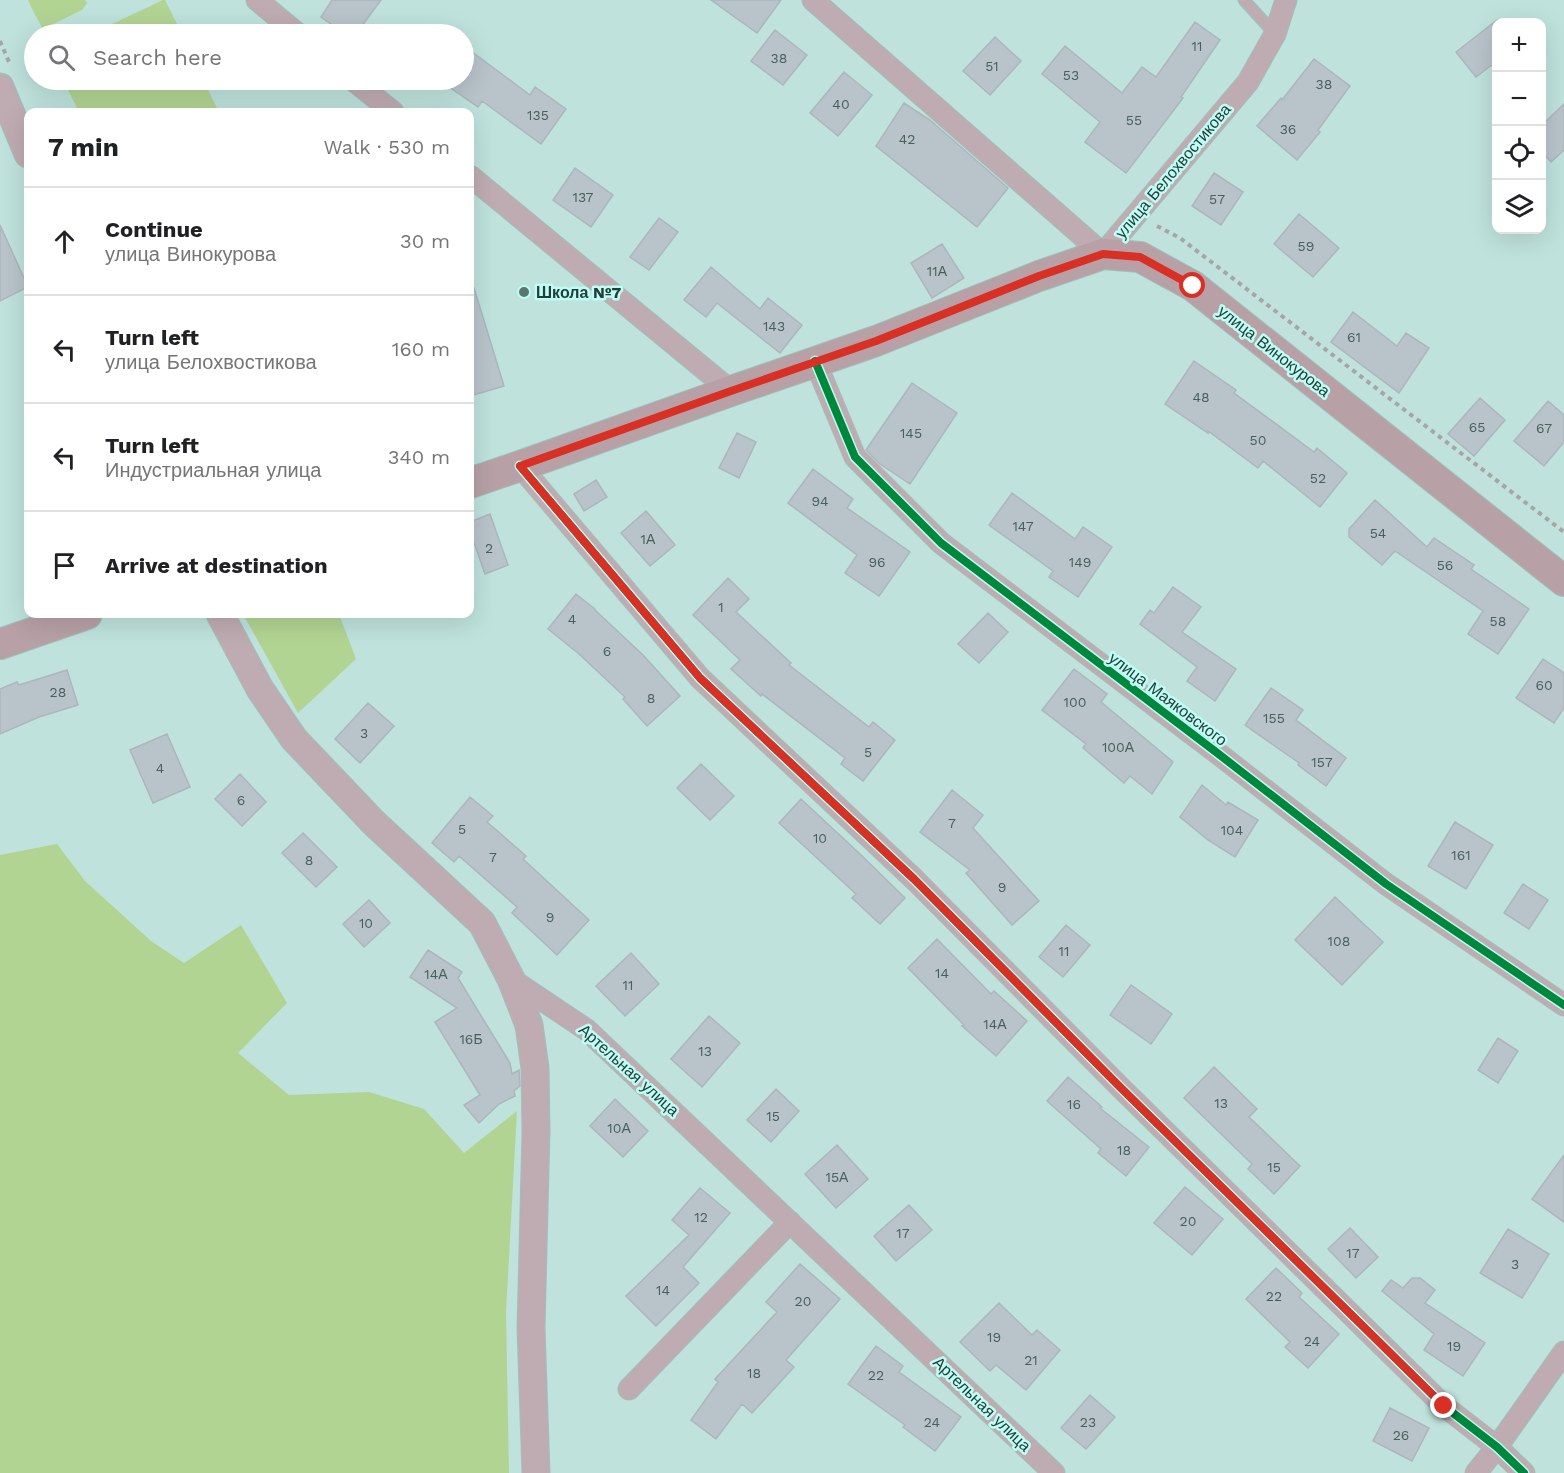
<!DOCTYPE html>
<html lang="en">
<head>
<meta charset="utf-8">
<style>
	body { margin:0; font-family:"Work Sans",sans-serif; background:#f6f6f6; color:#202124 }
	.controls { position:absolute; right:18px; top:18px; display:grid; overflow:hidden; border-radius:12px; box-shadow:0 6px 24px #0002 }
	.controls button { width:54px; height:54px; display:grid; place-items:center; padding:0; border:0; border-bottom:2px solid #e0e0e0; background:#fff; color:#202124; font:30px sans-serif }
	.stop { position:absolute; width:18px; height:18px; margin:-14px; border:4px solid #d93025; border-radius:50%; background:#fff }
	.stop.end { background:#d93025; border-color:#fff; box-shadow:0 2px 6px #0008 }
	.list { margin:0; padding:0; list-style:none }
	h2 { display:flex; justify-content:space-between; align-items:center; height:78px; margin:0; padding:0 24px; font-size:26px }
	h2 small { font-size:20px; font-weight:400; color:#757577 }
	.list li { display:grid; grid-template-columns:39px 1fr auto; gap:18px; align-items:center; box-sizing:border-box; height:108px; padding:0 24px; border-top:2px solid #e0e0e0 }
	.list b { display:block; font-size:22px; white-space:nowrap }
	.list p { margin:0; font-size:20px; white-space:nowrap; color:#757577 }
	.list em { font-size:20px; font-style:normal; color:#757577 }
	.icon { flex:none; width:33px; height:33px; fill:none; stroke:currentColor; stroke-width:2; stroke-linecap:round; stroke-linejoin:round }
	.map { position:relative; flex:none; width:1564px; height:1473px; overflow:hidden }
	.search { position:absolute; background:#fff; box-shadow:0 6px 24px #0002; left:24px; top:24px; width:450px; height:66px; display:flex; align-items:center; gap:15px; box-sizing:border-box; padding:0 21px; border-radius:33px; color:#757577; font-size:22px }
	.panel { position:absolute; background:#fff; box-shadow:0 6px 24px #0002; left:24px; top:108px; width:450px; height:510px; border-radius:12px }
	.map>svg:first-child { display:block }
	.green { fill:#b2d493 }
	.building { fill:#b8c4ca; stroke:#abb7bc; stroke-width:1.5 }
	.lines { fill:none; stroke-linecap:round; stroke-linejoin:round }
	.service-casing { stroke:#a2bfba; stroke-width:13 }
	.minor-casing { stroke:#a2bfba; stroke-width:23 }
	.tertiary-casing { stroke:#a2bfba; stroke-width:29 }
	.secondary-casing { stroke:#a2bfba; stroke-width:32 }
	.path { stroke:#a9a4a6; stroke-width:4; stroke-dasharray:4.5 4.5; stroke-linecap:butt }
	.service { stroke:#bfacb2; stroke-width:10 }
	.minor { stroke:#bfacb2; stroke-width:21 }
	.tertiary { stroke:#bfacb2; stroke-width:27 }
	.secondary { stroke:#b7a1a7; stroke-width:30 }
	.cycleway-casing { stroke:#befdf3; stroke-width:11 }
	.cycleway { stroke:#00873e; stroke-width:8 }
	.route { stroke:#d93025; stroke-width:8 }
	.poi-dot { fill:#5a7772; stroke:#befdf3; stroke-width:2 }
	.labels { text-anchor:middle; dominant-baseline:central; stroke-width:5; stroke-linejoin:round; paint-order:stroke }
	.number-label { font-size:14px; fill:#495f5d }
	.street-label { font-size:16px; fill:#243d39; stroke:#befdf3 }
	.poi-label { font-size:16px; font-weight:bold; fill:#243d39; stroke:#befdf3; text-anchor:start }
</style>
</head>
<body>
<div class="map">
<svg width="1564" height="1473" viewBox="0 0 1564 1473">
	<rect width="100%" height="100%" fill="#bfe2dc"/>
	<path class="green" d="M28,0H85L87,3L82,10L43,29L33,11Z
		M163,0H165L182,34H91Z
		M63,80H203L219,112H79Z
		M243,614H339L356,659L298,713Z
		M57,844L85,881L151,941L184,963L241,925L287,1003L238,1053L289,1095L369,1092L424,1109L464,1153L517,1111L506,1312L509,1473H0V855Z"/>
	<path class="building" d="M332,0H381L356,34H345L321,17Z
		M711,0H781L757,33Z
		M1497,20V61L1476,77L1456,52Z
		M1195,22L1220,40L1181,97L1183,98L1126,173L1085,142L1100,122L1042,74L1065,46L1122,93L1142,67L1156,77Z
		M775,30L807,55L783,85L751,61Z
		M995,37L1021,61L990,95L963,71Z
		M464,46L530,95L535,87L566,109L541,144L482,101L478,107L439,80H464Z
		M1314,59L1350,86L1318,130L1320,132L1297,160L1257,126L1281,98L1282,100Z
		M844,72L872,95L838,136L810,113Z
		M904,103L930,120L1008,188L977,227L876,146Z
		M1564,104V150L1551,162L1542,152V125Z
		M575,168L613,195L591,227L553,200Z
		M1214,173L1243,192L1221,225L1192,206Z
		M1299,214L1339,248L1313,277L1274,244Z
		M659,218L678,232L649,270L630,257Z
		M0,225L28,287L0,301Z
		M942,244L964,278L932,298L911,263Z
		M711,267L760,309L768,298L802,325L780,353L717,303L706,317L684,300Z
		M474,288L504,386L470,396V289Z
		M1353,312L1397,346L1406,333L1429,348L1399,393L1331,342Z
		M1194,361L1236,390L1234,393L1314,452L1317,448L1347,473L1320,507L1263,461L1258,468L1208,431V433L1165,404Z
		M912,383L957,413L910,484L880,464L866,450Z
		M1480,398L1505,420L1474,456L1448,434Z
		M1548,401L1564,415V442L1544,466L1514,441Z
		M737,433L756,442L739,478L719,468Z
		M813,469L853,499L847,508L910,552L879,596L845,573L857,555L788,503Z
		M596,480L607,497L584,511L574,494Z
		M1012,493L1075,539L1083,527L1112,547L1078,597L1049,577L1053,571L989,525Z
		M1375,500L1427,547L1434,538L1474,565L1471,569L1529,609L1498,654L1468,634L1483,611L1395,551L1382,565L1349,537V529Z
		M646,511L675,545L650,566L621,533Z
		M490,514L508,565L485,574L470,531V522Z
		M728,578L749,599L736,612L791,663L789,665L869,727L873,722L895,740L863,781L841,764L845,758L762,694L761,696L731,669L740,660L693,615Z
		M1173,587L1201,607L1182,632L1236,669L1215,701L1187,681L1197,667L1140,624L1150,610L1154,613Z
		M576,594L595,609V610L643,655L680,696L647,726L623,699L625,697L579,654L548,629Z
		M988,613L1008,632L979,663L958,644Z
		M1543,659L1564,673V708L1554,723L1516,698Z
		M1074,669L1107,694L1101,702L1173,762L1152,794L1130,776L1124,783L1083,748L1086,744L1042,710Z
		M67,670L78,705L39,717L0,734V689L17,682L19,685Z
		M1271,688L1303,710L1296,720L1346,758L1326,786L1298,765L1299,763L1245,725Z
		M368,703L394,726L360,763L335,739Z
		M167,734L190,787L153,803L130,750Z
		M701,764L734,796L710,820L677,788Z
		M240,774L266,802L242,826L215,799Z
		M1202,785L1226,805L1228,802L1258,820L1235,857L1208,840L1180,817Z
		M952,790L983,815L973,828L1039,901L1012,925L966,873L970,870L920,832Z
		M470,797L493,816L487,822L526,856L523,859L589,920L557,955L512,913L517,907L459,856L454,862L432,843Z
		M801,799L860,854L905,898L880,924L852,898L856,894L779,823Z
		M1455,822L1493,845L1466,889L1428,866Z
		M303,833L337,867L316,887L282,853Z
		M1523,884L1548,900L1529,929L1504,913Z
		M1335,897L1383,942L1342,985L1295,940Z
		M369,900L390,923L364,947L343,924Z
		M1066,925L1090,945L1063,977L1039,957Z
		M937,939L991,994L994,991L1027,1021L996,1056L962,1026L964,1025L908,968Z
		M428,950L462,972L458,978L510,1063L512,1074L519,1070L520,1086L514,1091L515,1096L499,1104L479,1123L464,1105L480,1095L435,1022L457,1008L410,977Z
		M631,953L659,984L625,1016L596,986Z
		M1131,985L1172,1014L1151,1044L1110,1015Z
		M709,1016L740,1043L702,1087L671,1059Z
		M1498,1038L1518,1051L1498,1083L1478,1070Z
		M1214,1067L1257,1109L1249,1117L1300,1166L1274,1194L1248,1169L1252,1164L1184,1098Z
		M1068,1077L1102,1107L1100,1108L1149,1147L1126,1176L1098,1153L1101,1149L1047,1101Z
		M776,1089L799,1111L771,1142L747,1120Z
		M615,1099L648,1131L623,1157L590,1126Z
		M837,1145L868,1179L836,1208L805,1174Z
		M1564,1155V1222L1532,1199Z
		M1185,1187L1223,1219L1192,1255L1154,1223Z
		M700,1188L730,1213L683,1267L699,1283L656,1326L626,1296L689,1235L672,1220Z
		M909,1205L932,1230L896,1261L874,1236Z
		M1350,1228L1378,1257L1356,1278L1328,1249Z
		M1508,1229L1549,1254L1522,1298L1480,1273Z
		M800,1264L840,1299L786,1360L794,1367L752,1413L742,1404L716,1439L691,1420L718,1382L715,1379L777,1312L766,1302Z
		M1276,1268L1302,1293L1299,1297L1339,1334L1308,1368L1285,1347L1290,1342L1246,1299Z
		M1412,1278H1420L1435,1290L1425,1303L1485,1343L1463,1376L1424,1350L1434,1334L1382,1291L1391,1280L1403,1288Z
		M999,1303L1032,1335L1037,1330L1060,1350L1026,1390L996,1365L990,1371L960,1342Z
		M876,1346L903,1366L899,1372L961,1417L935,1451L903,1427L905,1425L848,1384Z
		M1090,1395L1115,1417L1086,1449L1061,1428Z
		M1390,1408L1429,1428L1412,1461L1373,1441Z"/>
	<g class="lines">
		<defs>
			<path id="service" d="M1244,0L1275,34"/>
			<path id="minor" d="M257,0L298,34
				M813,0L1103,254L1248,82L1275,34L1286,0
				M353,80L393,112
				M470,176L731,391
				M815,361L855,457L941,543L1216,752L1386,884L1564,1005
				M520,466L700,678L914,879L1120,1087L1444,1406L1497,1447L1524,1473
				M511,979L587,1030L1054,1473
				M629,1389L790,1222
				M1476,1473L1497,1447L1564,1352"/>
			<path id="tertiary" d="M0,87L28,154
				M220,614L260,689L294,739L374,823L482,923L511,979L529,1025L535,1068L536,1131L531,1328L536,1473"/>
			<path id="secondary" d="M470,483L520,466L731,391L876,341L1039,276L1103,254L1140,257L1193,286L1564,581
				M0,644L87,614"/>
		</defs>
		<use href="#service" class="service-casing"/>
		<use href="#minor" class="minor-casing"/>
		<use href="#tertiary" class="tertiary-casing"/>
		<use href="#secondary" class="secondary-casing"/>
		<path class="path" d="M0,41L9,62
			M1157,226L1180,238L1564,532"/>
		<use href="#service" class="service"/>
		<use href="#minor" class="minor"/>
		<use href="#tertiary" class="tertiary"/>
		<use href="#secondary" class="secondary"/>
		<defs>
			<path id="cycleway" d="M815,361L855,457L941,543L1216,752L1386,884L1564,1005
				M520,466L700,678L914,879L1120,1087L1444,1406L1497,1447L1524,1473"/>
		</defs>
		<use href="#cycleway" class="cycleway-casing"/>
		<use href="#cycleway" class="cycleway"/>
	</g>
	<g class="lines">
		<path class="route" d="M1193,286L1140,257L1103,254L1039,276L876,341L731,391L520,466L700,678L914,879L1120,1087L1444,1406"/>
	</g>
	<circle class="poi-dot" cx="524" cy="292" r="6"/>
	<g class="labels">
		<g class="number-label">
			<text x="1197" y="46">11</text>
			<text x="779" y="58">38</text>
			<text x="992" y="66">51</text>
			<text x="1071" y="75">53</text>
			<text x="1324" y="84">38</text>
			<text x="841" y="104">40</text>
			<text x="538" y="115">135</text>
			<text x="1134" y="120">55</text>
			<text x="1288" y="129">36</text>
			<text x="907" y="139">42</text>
			<text x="583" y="197">137</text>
			<text x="1217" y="199">57</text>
			<text x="1306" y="246">59</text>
			<text x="937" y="271">11А</text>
			<text x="774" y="326">143</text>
			<text x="1354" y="337">61</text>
			<text x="1201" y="397">48</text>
			<text x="1477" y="427">65</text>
			<text x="1544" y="428">67</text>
			<text x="911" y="433">145</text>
			<text x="1258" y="440">50</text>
			<text x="1318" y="478">52</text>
			<text x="820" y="501">94</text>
			<text x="1023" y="526">147</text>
			<text x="1378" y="533">54</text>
			<text x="648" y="539">1А</text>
			<text x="489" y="548">2</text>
			<text x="877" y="562">96</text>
			<text x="1080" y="562">149</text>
			<text x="1445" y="565">56</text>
			<text x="721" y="607">1</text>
			<text x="572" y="619">4</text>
			<text x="1498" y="621">58</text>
			<text x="607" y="651">6</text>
			<text x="1544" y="685">60</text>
			<text x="58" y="692">28</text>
			<text x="651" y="698">8</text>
			<text x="1075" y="702">100</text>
			<text x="1274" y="718">155</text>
			<text x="364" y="733">3</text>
			<text x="1118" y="747">100А</text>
			<text x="868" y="752">5</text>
			<text x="1322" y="762">157</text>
			<text x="160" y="768">4</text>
			<text x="241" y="800">6</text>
			<text x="952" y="823">7</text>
			<text x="462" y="829">5</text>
			<text x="1232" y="830">104</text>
			<text x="820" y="838">10</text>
			<text x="1461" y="855">161</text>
			<text x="493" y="857">7</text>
			<text x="309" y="860">8</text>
			<text x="1002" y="887">9</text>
			<text x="550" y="917">9</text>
			<text x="366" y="923">10</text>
			<text x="1339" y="941">108</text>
			<text x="1064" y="951">11</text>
			<text x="942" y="973">14</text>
			<text x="436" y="974">14А</text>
			<text x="628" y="985">11</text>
			<text x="995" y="1024">14А</text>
			<text x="471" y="1039">16Б</text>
			<text x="705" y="1051">13</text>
			<text x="1221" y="1103">13</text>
			<text x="1074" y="1104">16</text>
			<text x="773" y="1116">15</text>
			<text x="619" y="1128">10А</text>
			<text x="1124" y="1150">18</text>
			<text x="1274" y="1167">15</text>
			<text x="837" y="1177">15А</text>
			<text x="701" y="1217">12</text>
			<text x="1188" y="1221">20</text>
			<text x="903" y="1233">17</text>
			<text x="1353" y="1253">17</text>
			<text x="1515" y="1264">3</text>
			<text x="663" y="1290">14</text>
			<text x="1274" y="1296">22</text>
			<text x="803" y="1301">20</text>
			<text x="994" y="1337">19</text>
			<text x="1312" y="1341">24</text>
			<text x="1454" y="1346">19</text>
			<text x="1031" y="1360">21</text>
			<text x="754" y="1373">18</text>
			<text x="876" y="1375">22</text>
			<text x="932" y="1422">24</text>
			<text x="1088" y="1422">23</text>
			<text x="1401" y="1435">26</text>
		</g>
		<g class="street-label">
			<text transform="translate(1173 171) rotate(-50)">улица Белохвостикова</text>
			<text transform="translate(1274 351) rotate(38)">улица Винокурова</text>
			<text transform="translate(1168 699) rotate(37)">улица Маяковского</text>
			<text transform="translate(629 1070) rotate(42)">Артельная улица</text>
			<text transform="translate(982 1404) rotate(44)">Артельная улица</text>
		</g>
		<g class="poi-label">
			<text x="536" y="292">Школа №7</text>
		</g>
	</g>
</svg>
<div class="controls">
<button>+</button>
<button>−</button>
<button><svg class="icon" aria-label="locate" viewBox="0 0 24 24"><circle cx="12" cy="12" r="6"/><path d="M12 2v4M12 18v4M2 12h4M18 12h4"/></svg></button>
<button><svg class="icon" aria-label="layers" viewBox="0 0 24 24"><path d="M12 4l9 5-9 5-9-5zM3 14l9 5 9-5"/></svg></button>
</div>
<div class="stop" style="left:1193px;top:286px"></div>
<div class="stop end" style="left:1444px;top:1406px"></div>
<div class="search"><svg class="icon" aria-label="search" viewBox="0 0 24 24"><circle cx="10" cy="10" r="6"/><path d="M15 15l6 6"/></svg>Search here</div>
<section class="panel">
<h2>7 min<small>Walk · 530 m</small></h2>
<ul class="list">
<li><svg class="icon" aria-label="ahead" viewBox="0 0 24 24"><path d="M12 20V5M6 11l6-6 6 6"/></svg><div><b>Continue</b><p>улица Винокурова</p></div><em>30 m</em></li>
<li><svg class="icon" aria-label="left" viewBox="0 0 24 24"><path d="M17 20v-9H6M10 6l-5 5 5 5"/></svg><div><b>Turn left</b><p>улица Белохвостикова</p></div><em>160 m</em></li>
<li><svg class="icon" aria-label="left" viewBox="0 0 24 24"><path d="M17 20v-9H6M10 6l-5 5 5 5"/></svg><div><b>Turn left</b><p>Индустриальная улица</p></div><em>340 m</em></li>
<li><svg class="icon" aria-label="arrive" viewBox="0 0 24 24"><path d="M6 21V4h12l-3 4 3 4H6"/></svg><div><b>Arrive at destination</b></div></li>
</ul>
</section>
</div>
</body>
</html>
